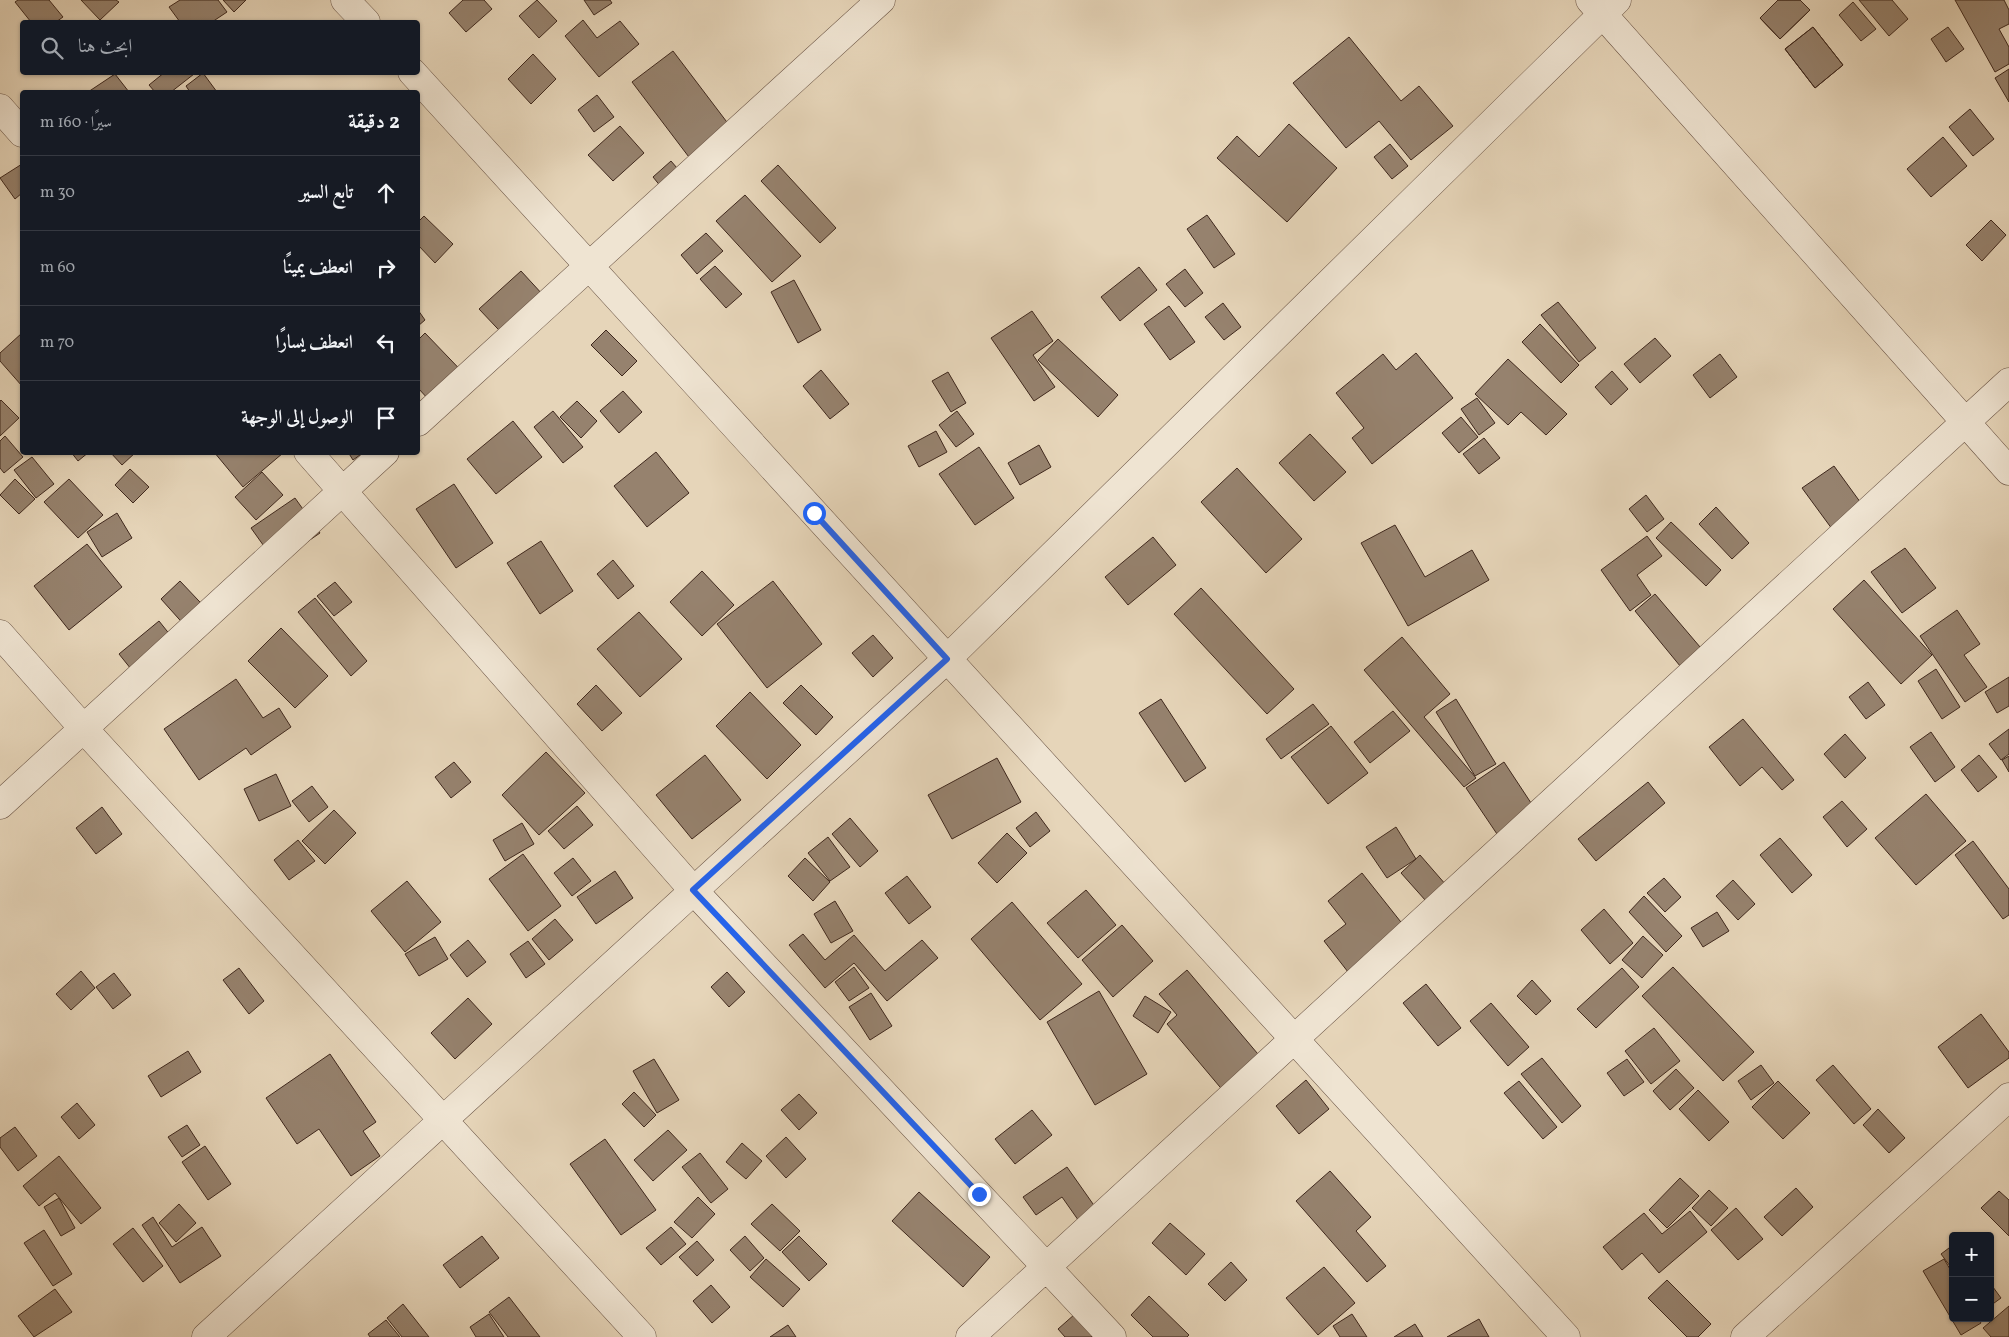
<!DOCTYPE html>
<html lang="ar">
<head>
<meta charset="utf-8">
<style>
	body { margin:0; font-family:Vollkorn,Amiri,serif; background:#20242c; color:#f1f3f6; direction:rtl }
	.controls { position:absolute; right:15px; bottom:15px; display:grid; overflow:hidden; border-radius:5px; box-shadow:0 1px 4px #0004 }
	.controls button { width:45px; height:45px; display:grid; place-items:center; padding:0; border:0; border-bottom:1px solid #363941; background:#171b24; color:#f1f3f6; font:25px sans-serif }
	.stop { position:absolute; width:15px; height:15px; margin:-11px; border:4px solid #2563eb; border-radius:50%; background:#fff }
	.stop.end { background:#2563eb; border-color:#fff; box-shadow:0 1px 5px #0008 }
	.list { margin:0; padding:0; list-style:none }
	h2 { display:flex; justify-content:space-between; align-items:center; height:65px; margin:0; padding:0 20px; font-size:21px }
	h2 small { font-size:16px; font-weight:400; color:#9ea1a6 }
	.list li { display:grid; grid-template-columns:32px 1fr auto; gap:15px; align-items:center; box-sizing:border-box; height:75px; padding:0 20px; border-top:1px solid #363941 }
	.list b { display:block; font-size:19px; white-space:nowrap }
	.list em { font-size:16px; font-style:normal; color:#9ea1a6 }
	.icon { flex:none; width:28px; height:28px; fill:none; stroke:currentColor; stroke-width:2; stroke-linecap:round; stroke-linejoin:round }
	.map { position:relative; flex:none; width:2009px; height:1337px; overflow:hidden; direction:ltr }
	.search { position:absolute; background:#171b24; box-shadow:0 1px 4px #0004; left:20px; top:20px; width:400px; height:55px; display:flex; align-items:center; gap:12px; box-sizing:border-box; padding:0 18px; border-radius:5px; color:#9ea1a6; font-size:19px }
	.panel { position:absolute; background:#171b24; box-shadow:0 1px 4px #0004; left:20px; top:90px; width:400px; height:365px; border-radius:5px; direction:rtl }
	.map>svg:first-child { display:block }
	.building { fill:#96826e; stroke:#3f281d }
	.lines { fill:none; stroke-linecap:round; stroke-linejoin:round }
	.minor-casing { stroke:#695344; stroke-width:29 }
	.minor { stroke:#efe4d2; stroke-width:28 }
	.route { stroke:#2563eb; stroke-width:6 }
</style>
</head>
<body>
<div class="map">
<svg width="2009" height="1337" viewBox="0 0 2009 1337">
	<rect width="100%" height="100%" fill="#e6d5b9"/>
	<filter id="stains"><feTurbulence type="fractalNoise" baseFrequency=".004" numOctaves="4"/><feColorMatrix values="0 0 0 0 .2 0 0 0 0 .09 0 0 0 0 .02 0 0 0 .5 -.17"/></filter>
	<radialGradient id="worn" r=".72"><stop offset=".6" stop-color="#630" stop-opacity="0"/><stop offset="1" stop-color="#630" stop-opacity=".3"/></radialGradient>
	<path class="building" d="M18,0H49L63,17L56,22H31L15,2Z
		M81,0H116L119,2L100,20Z
		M180,0H218L227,12L212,22H180L169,7Z
		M223,0H246L234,12Z
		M463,0H484L492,9L466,32L449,13Z
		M537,0L557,21L539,38L519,16Z
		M584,0H610L612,3L594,15Z
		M1778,0H1800L1810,10L1780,39L1760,18Z
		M1778,0H1800L1810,10L1780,39L1760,18Z
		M1859,0H1892L1908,19L1889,36Z
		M1955,0H2004L2009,10V24L1999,29L2009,47V64L1995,72Z
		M1853,2L1876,29L1861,41L1839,15Z
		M583,20L597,38L620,21L639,44L599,77L565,36Z
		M1813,27L1843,65L1815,88L1785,49Z
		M1813,27L1843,65L1815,88L1785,49Z
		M1948,27L1964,49L1946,62L1931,39Z
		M1349,37L1401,101L1419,86L1453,126L1411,160L1379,121L1346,148L1293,83Z
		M673,51L739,138L698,169L632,82Z
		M533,54L556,79L531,104L508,79Z
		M2009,69V102L1995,78Z
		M165,72H193L194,74L171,92H155L149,85Z
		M203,73L217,92H190L186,86Z
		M115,74L129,92H88Z
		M597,95L614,117L594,132L578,110Z
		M1970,109L1994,139L1973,156L1949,127Z
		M1289,124L1337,168L1287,222L1217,158L1237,136L1259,157Z
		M620,126L644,153L613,181L588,155Z
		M1943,137L1967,166L1931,197L1907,169Z
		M1390,144L1408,166L1392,179L1374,157Z
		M671,161L689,182L670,198L653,177Z
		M22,164V193L15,199L0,178Z
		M778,165L836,228L820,243L761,181Z
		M745,195L801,256L772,282L716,221Z
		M1207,215L1235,254L1214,268L1187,229Z
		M424,216L453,244L435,263L418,245V222Z
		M1991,220L2006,235L1982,261L1966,245Z
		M706,233L723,251L697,274L681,255Z
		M715,266L742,294L726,308L700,279Z
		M1139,267L1157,290L1120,321L1101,297Z
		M1185,269L1203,293L1185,307L1166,284Z
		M521,271L555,308L514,346L479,309Z
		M794,280L821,330L798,343L771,292Z
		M1558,302L1596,348L1579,362L1541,315Z
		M1223,303L1241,327L1224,340L1205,317Z
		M1169,306L1195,342L1170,360L1144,324Z
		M418,310L425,320L418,326Z
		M1032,311L1053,341L1033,355L1055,387L1034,401L991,338Z
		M1540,324L1579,365L1561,383L1522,342Z
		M606,330L637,361L622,376L591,345Z
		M22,333V386L0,361V353Z
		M425,333L473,383L441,413L418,388V340Z
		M1655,338L1671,356L1640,383L1624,364Z
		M1058,339L1118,395L1098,417L1038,360Z
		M1416,353L1453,398L1372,464L1352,438L1364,428L1336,393L1383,354L1396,370Z
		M1720,354L1737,377L1710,398L1693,375Z
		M1508,359L1567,414L1546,435L1521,412L1508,425L1475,394Z
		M821,370L849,404L830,419L803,386Z
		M1612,371L1628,389L1611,405L1595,387Z
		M948,372L966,403L951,412L932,381Z
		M623,391L642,412L619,433L600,411Z
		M1477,398L1495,423L1479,435L1461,409Z
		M1,400L19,418L0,436V401Z
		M577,401L597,421L581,438L560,417Z
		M553,411L583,447L563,463L534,427Z
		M957,411L974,434L956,447L939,425Z
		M1461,417L1478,437L1459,453L1442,433Z
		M513,421L542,457L496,494L467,459Z
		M936,431L947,452L919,467L908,446Z
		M1310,434L1346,472L1314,501L1279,463Z
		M5,436L23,457L4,473L0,468V441Z
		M1484,438L1500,458L1479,474L1463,454Z
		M1039,445L1051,467L1020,485L1008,463Z
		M979,447L1014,498L975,525L939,474Z
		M71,452H89L78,461Z
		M110,452H136L122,465Z
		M214,452H282L283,453L243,487Z
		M348,452H364L353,460Z
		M656,452L689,493L647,527L614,486Z
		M32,457L54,484L36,498L14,470Z
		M1834,466L1866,510L1835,533L1802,488Z
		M1237,468L1302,539L1266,573L1201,502Z
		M130,469L149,487L133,503L115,485Z
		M262,472L283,495L256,520L235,497Z
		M15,479L35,499L19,514L0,495Z
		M69,479L103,515L78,538L44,502Z
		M454,484L493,543L456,568L416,509Z
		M1646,495L1664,519L1647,532L1629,509Z
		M295,498L320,533L276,563L251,528Z
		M1716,507L1749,543L1732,559L1699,524Z
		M117,513L132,538L102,557L87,532Z
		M1671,522L1721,570L1706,586L1656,538Z
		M1395,525L1425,577L1472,550L1489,580L1408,626L1361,543Z
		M1647,536L1662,556L1637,575L1651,595L1630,611L1601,570Z
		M1153,537L1176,565L1128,605L1105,577Z
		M541,541L573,591L540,614L507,563Z
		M87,544L122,587L69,630L34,586Z
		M1905,548L1936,588L1902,613L1871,572Z
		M613,560L634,586L618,599L597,574Z
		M702,571L734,605L702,636L670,602Z
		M1864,580L1932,655L1901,684L1833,609Z
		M180,581L216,619L196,638L161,599Z
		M773,581L822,644L767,688L717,624Z
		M335,582L352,602L334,616L317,596Z
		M1201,588L1294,689L1267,714L1174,614Z
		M1655,594L1706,654L1685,672L1635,611Z
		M315,598L367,661L351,676L298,612Z
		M1957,610L1980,644L1964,655L1987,687L1965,702L1920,636Z
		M639,612L682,659L640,697L597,649Z
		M159,621L183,651L143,684L119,654Z
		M281,628L328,676L295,708L248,661Z
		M873,635L893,658L873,677L852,653Z
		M1402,637L1450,694L1424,717L1476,778L1464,787L1364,670Z
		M1936,669L1960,707L1942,719L1918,681Z
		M2009,677V706L1997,713L1985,692Z
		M236,679L263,718L279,708L291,727L251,755L246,748L199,780L164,729Z
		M1868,682L1885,705L1866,719L1849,697Z
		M596,685L622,713L602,731L577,704Z
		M801,685L833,717L816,735L783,703Z
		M750,692L801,745L767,779L716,726Z
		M1161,699L1206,768L1185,782L1139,713Z
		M1456,699L1496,764L1475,776L1436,712Z
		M1313,704L1329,724L1281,759L1266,739Z
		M1393,711L1410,731L1370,763L1354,742Z
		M1743,719L1794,780L1782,790L1762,767L1740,786L1709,747Z
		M1331,726L1368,773L1328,804L1291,757Z
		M2009,729V754L2001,760L1989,744Z
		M1931,732L1955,767L1935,782L1910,747Z
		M1845,734L1866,758L1845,778L1824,754Z
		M546,752L585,793L539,835L502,795Z
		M705,755L741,800L692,839L656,795Z
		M1979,755L1997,777L1978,792L1961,770Z
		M2009,756V772L2002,760Z
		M997,758L1021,802L952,839L928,795Z
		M454,762L471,782L451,798L435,777Z
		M1504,762L1535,809L1497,834L1466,788Z
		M276,774L291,806L259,821L244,789Z
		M1648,782L1665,803L1596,861L1578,839Z
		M312,786L328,807L309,822L292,801Z
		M1926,794L1966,841L1916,885L1875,838Z
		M1842,801L1867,829L1847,847L1823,817Z
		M577,806L593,825L564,849L548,831Z
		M102,807L122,834L96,854L76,828Z
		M334,810L356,833L325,864L302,841Z
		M1036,812L1050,831L1030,847L1016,828Z
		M850,818L878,851L860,867L832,834Z
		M522,823L534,844L505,861L493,840Z
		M1396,827L1416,859L1387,878L1366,847Z
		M1007,833L1027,853L997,883L978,863Z
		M828,837L850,867L830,881L808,853Z
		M1780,838L1812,875L1792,893L1760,855Z
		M298,840L315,861L289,880L274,860Z
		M1973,841L2009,889V915L2003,919L1955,855Z
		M523,854L561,906L528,931L489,879Z
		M1420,855L1453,893L1434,910L1401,873Z
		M573,858L591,881L572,896L554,873Z
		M805,858L830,882L813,901L788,876Z
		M615,871L633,898L596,924L577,897Z
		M1362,873L1412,936L1355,981L1324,941L1346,924L1328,901Z
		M907,876L931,907L909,924L885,893Z
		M1664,878L1681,897L1665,912L1647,893Z
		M1733,880L1755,904L1738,920L1716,896Z
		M407,881L441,922L405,952L371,911Z
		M1086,890L1116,925L1078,958L1047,923Z
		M1644,896L1682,936L1666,952L1629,912Z
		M835,901L853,931L831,943L814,914Z
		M1012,902L1082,984L1040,1020L971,939Z
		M1604,909L1633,943L1610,964L1581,930Z
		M1717,912L1729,931L1703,947L1691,928Z
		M555,919L573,940L549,960L532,939Z
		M1122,925L1153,961L1113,997L1082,960Z
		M803,934L825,960L854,935L885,971L922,940L938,958L887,1001L854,963L825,988L789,945Z
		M1643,936L1663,955L1642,978L1622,960Z
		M435,937L448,959L419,976L405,954Z
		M468,940L486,962L467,977L450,955Z
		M528,941L545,964L526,978L510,954Z
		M854,967L869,988L849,1001L835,982Z
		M1673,967L1754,1052L1723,1081L1642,996Z
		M239,968L264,1001L249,1014L223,980Z
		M1622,968L1639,987L1596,1028L1577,1009Z
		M1187,970L1263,1060L1225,1093L1167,1024L1177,1015L1159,994Z
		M81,971L95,988L71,1010L56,994Z
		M727,972L745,992L729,1007L711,987Z
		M114,973L131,995L113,1009L96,987Z
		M1532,980L1551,1001L1536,1015L1517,996Z
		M1426,984L1461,1028L1438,1046L1403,1003Z
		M1099,991L1147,1074L1095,1105L1047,1022Z
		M871,993L892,1026L870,1040L849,1007Z
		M1145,996L1171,1012L1158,1033L1133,1016Z
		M468,998L492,1024L455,1059L431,1033Z
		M1491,1003L1529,1047L1508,1066L1470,1021Z
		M1981,1014L2009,1052V1058L1968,1088L1938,1047Z
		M1654,1028L1680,1061L1651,1084L1625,1051Z
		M188,1051L201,1072L161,1097L148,1076Z
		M330,1054L376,1122L363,1131L380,1156L351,1176L319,1129L297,1144L266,1098Z
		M1542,1058L1581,1106L1562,1123L1521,1074Z
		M654,1059L679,1100L657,1113L633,1071Z
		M1627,1059L1644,1082L1624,1096L1607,1073Z
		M1761,1065L1774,1083L1751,1100L1738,1081Z
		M1833,1065L1871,1109L1854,1124L1816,1080Z
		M1676,1069L1694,1088L1670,1110L1653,1091Z
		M1306,1080L1329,1109L1299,1134L1276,1106Z
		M1519,1081L1557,1127L1543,1139L1504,1093Z
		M1778,1081L1810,1113L1783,1139L1752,1107Z
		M1698,1090L1729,1122L1709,1141L1679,1109Z
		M634,1092L656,1115L644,1127L622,1104Z
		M799,1094L817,1113L799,1130L781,1110Z
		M77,1103L95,1125L79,1139L61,1117Z
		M1878,1109L1905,1138L1889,1153L1863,1125Z
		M1032,1110L1052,1135L1015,1164L995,1139Z
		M187,1125L200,1145L182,1157L168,1137Z
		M15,1127L37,1156L18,1171L0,1147V1138Z
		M668,1130L687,1150L653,1181L634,1160Z
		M786,1137L806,1159L786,1178L766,1156Z
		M605,1139L656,1210L621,1235L570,1164Z
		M742,1143L762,1161L746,1179L726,1162Z
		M205,1146L231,1184L208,1200L182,1162Z
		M700,1153L728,1189L711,1203L682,1167Z
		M59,1156L101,1208L81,1224L55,1193L39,1206L23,1186Z
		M1067,1167L1105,1221L1088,1234L1062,1197L1036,1215L1023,1197Z
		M1330,1171L1371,1217L1356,1231L1386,1266L1367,1282L1296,1201Z
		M1680,1178L1699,1196L1667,1228L1649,1210Z
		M1796,1188L1813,1207L1782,1236L1764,1217Z
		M1709,1190L1728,1208L1711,1226L1692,1208Z
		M1999,1191L2009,1200V1236L1981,1208Z
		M919,1192L990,1257L963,1287L892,1221Z
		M698,1197L715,1214L692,1238L674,1222Z
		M59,1198L75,1228L61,1236L44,1207Z
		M179,1204L196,1223L176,1242L159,1223Z
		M772,1204L800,1231L780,1251L751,1224Z
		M1736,1208L1763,1239L1738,1260L1711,1230Z
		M1690,1211L1707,1232L1659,1273L1642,1253L1622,1270L1603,1247L1644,1213L1662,1234Z
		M153,1217L172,1247L202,1227L221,1256L180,1283L142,1225Z
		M1170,1223L1205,1254L1186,1275L1152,1243Z
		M671,1227L686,1244L661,1265L646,1248Z
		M133,1228L163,1266L143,1282L113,1244Z
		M44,1230L72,1274L53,1286L24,1243Z
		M482,1236L499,1258L460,1288L443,1265Z
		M745,1236L764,1258L750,1271L730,1250Z
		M799,1236L827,1264L809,1281L782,1252Z
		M697,1241L714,1260L697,1276L679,1257Z
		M1953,1245V1270L1941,1254Z
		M766,1259L800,1289L783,1307L750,1277Z
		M1944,1259L1953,1274V1318H1978L1981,1323L1961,1335L1923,1271Z
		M1231,1262L1247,1280L1225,1301L1208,1284Z
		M1324,1267L1355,1303L1318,1335L1286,1298Z
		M1667,1280L1711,1324L1698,1337H1687L1648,1298Z
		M1990,1283L2001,1298L1990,1306Z
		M711,1285L730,1307L712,1323L693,1301Z
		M55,1289L72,1312L34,1337L18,1316Z
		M1149,1296L1189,1335L1187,1337H1153L1131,1315Z
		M509,1297L540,1337H508L489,1312Z
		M403,1304L429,1337H402L387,1318Z
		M2009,1306V1337H1991L1983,1328Z
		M489,1314L504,1337H476L470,1327Z
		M1075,1314L1093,1335L1091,1337H1065L1058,1329Z
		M1352,1314L1367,1337H1340L1333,1326Z
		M1479,1319L1489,1337H1447Z
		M386,1320L400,1337H370L368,1334Z
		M1415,1324L1423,1337H1394Z
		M788,1325L796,1337H770Z"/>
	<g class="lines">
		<defs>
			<path id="minor" d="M345,0L366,22
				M1590,0L2009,471
				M412,72L1566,1337
				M0,108L22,133
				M418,422L881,0
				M308,452L693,890L1112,1337
				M0,634L83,728L642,1337
				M0,805L385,452
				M206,1337L947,659L1617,0
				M970,1337L2009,382
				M1745,1337L2009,1097"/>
		</defs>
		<use href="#minor" class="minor-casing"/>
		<use href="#minor" class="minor"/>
	</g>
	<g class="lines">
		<path class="route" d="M814,513L947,659L693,890L979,1194"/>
	</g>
	<rect width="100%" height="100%" filter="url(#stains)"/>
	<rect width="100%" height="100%" fill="url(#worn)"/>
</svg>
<div class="controls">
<button>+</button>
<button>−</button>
</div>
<div class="stop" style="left:814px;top:513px"></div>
<div class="stop end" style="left:979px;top:1194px"></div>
<div class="search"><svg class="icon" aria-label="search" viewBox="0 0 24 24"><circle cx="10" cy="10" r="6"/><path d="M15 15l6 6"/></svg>ابحث هنا</div>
<section class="panel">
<h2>2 دقيقة<small>سيرًا · 160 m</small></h2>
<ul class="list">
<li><svg class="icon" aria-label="ahead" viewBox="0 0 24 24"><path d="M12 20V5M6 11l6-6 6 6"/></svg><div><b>تابع السير</b></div><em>30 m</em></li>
<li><svg class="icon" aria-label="right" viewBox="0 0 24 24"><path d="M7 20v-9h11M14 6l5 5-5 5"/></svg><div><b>انعطف يمينًا</b></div><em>60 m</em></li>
<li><svg class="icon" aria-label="left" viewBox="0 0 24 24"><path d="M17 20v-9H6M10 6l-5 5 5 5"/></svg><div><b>انعطف يسارًا</b></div><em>70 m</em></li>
<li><svg class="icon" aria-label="arrive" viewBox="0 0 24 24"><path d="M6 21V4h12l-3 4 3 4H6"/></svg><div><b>الوصول إلى الوجهة</b></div></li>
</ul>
</section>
</div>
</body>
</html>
